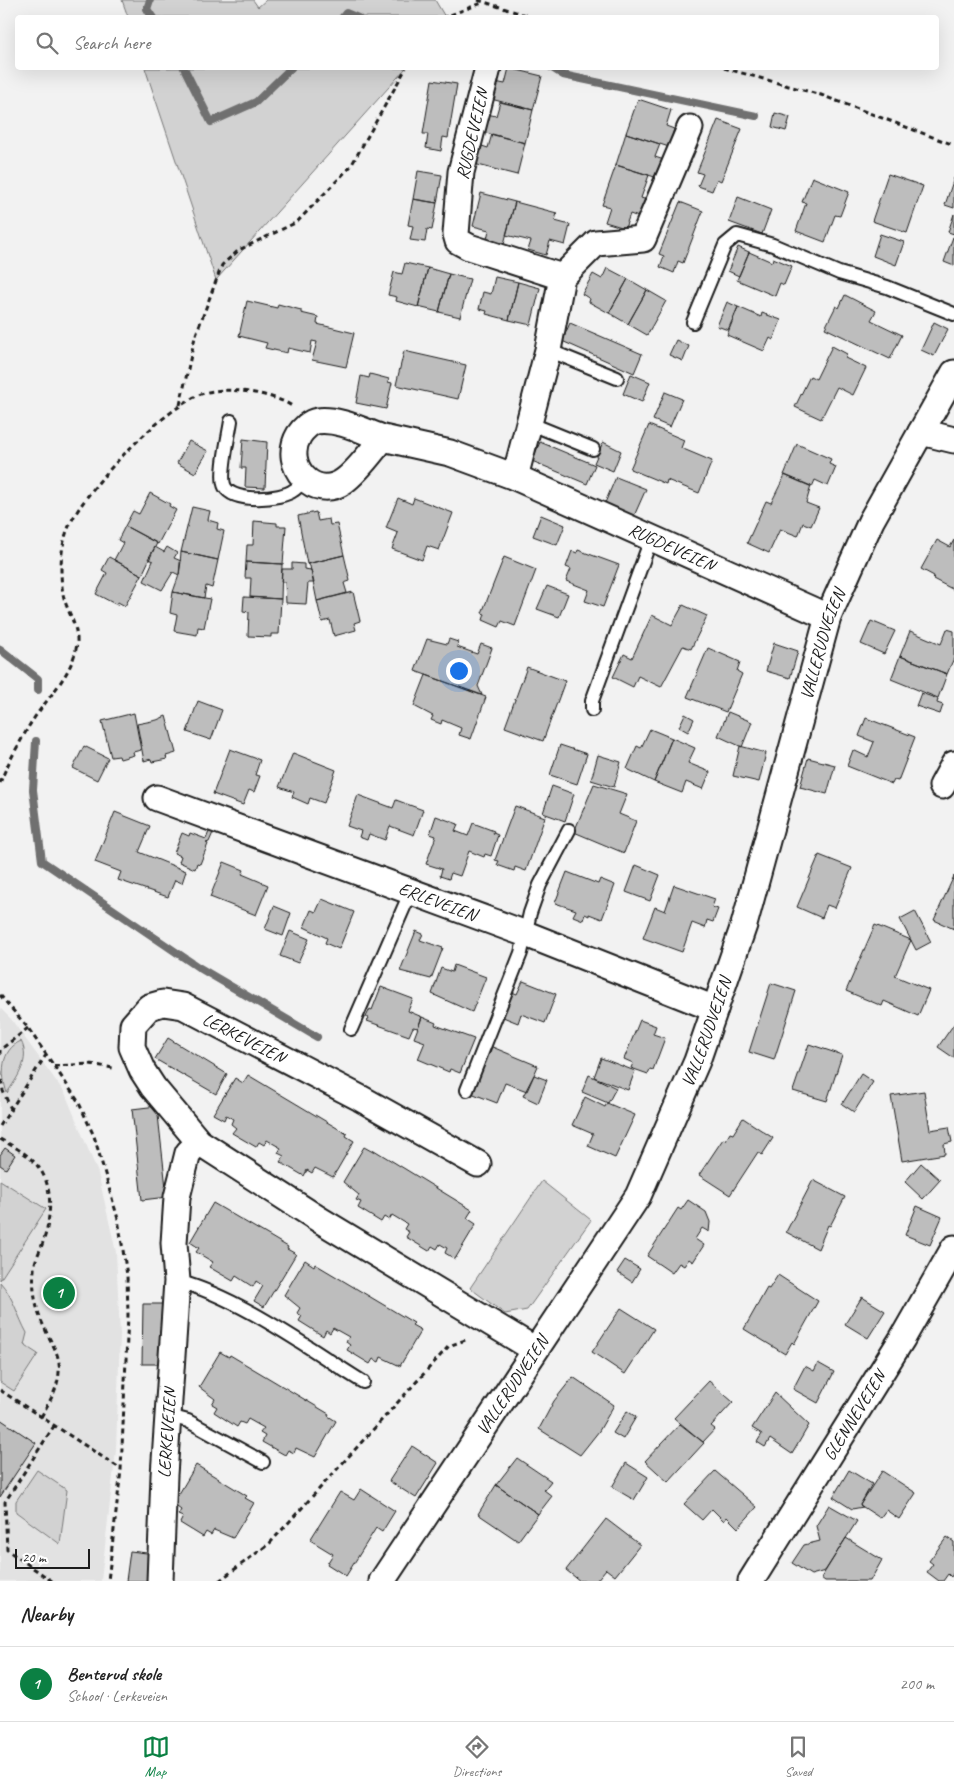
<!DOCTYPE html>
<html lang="en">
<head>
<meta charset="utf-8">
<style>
	body { margin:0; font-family:Caveat,sans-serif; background:#f2f2f2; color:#222 }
	.scale { position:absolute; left:15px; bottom:12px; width:75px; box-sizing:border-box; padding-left:5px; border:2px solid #1c1c1c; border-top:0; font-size:14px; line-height:18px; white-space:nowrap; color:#1c1c1c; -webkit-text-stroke:4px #fff; paint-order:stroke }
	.you { position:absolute; left:458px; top:670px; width:18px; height:18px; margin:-12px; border:4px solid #fff; border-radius:50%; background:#1a73e8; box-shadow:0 0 0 8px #1a73e833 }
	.badge { display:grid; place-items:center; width:32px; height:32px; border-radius:50%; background:#0b8043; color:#fff; font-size:16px; font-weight:700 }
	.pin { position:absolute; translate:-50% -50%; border:2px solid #fff; box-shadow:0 1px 5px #0006 }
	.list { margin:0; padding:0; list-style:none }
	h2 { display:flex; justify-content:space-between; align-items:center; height:65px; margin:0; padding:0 20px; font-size:21px }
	h2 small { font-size:16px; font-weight:400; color:#767676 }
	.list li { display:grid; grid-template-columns:32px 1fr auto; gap:15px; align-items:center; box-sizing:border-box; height:75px; padding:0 20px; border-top:1px solid #e0e0e0 }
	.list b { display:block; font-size:19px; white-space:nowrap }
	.list p { margin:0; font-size:16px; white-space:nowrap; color:#767676 }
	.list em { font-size:16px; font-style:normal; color:#767676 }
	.icon { flex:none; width:28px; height:28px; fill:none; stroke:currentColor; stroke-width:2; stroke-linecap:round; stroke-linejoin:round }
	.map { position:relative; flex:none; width:954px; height:1581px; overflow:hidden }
	.search { position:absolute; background:#fff; box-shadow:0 5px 20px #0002; left:15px; right:15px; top:15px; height:55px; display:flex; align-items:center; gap:12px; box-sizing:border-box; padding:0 18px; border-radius:5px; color:#767676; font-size:19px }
	.sheet { height:140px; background:#fff }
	nav { display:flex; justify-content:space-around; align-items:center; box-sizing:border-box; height:70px; border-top:1px solid #e0e0e0; background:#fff; font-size:14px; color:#767676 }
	nav a { display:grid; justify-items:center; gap:2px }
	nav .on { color:#0b8043 }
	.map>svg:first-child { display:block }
	.built { fill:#e2e2e2 }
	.green { fill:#d2d2d2; stroke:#777 }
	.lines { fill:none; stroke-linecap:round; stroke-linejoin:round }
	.stream { stroke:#707070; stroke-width:8 }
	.building { fill:#bdbdbd; stroke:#1c1c1c }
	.service-casing { stroke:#1c1c1c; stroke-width:16 }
	.minor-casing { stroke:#1c1c1c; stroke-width:29 }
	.path { stroke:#1c1c1c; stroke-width:3; stroke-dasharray:5 4; stroke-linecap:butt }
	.service { stroke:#fff; stroke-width:12 }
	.minor { stroke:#fff; stroke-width:25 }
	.labels { text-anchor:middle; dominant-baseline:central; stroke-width:4; stroke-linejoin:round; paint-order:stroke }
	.street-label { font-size:18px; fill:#1c1c1c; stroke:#fff }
</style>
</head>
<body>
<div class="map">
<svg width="954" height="1581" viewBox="0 0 954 1581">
	<rect width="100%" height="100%" fill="#f2f2f2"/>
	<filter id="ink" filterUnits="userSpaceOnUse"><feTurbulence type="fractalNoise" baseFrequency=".02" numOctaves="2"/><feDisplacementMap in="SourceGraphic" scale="10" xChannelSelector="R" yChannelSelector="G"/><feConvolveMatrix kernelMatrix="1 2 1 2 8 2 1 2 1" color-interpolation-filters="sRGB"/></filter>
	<g filter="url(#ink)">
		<path class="built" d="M0,1008L11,1019L65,1093L98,1173L116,1252L120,1334L116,1450L101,1581H0Z"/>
		<path class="green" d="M122,0H253L258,7L266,0H435L445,17H128Z
			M145,68H406L216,280Z
			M21,1041C31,1060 17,1078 7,1093C1,1075 0,1050 21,1041Z
			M0,1180L46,1209L0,1280Z
			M542,1181L591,1220L527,1310L505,1314L470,1288Z
			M0,1282C13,1296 18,1317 27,1333L24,1345L38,1354L14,1391L0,1382Z
			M37,1470L67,1490L60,1544L16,1512V1501Z"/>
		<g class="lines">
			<path class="stream" d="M150,0L147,9L153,18
				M342,18L346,13L358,18
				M184,68L211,122L256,102L291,68
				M552,68L563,75L756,116
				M0,649L38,679V690
				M36,741L33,790L42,861L198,967L317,1037"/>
		</g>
		<path class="building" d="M509,68L542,76L533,110L491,99L495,82L505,84Z
			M432,80L457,84L448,138L443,137L441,151L426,148L428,134H423Z
			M638,99L671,110L666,126L674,129L669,147L626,133Z
			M500,102L533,110L525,143L482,132L487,114L496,116Z
			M775,113L790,117L786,131L772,127Z
			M718,120L742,129L721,181L717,179L712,191L698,186L703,174L697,172Z
			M626,133L660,144L655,157L664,160L658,178L616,165Z
			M492,134L525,143L517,175L474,164L479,145L488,148Z
			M616,165L649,175L641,198L650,201L644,219L630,214L625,228L605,222L610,207L602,205Z
			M418,171L442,175L437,203L413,199Z
			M888,174L923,186L907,233L872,221Z
			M812,177L849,192L840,216L835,215L825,242L796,231L806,203L802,202Z
			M954,178V208L945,205Z
			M481,193L515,202L504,244L487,239L489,230L473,226Z
			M738,197L771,210L762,234L729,222Z
			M413,199L437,203L432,230L427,229L425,242L410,240L413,226L408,225Z
			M515,202L557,213L555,221L570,225L565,245L550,241L546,255L528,250L531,241L506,235Z
			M680,202L703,211L683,263L678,261L674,273L660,267L664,256L659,254Z
			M954,214V234L948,232Z
			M880,234L904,242L896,265L873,256Z
			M953,237H954V266L944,262Z
			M738,247L749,252L739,276L728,271Z
			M749,252L772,262L773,258L792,266L784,285L780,283L775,296L737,280Z
			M405,263L428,268L418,307L396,301L397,297L388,295L394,272L402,274Z
			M428,268L449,274L439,312L418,307Z
			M607,268L628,279L609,313L589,302L590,299L582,294L593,274L602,279Z
			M449,274L470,279L460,317L439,312Z
			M495,277L518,282L509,320L486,314L487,311L479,309L483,292L491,294Z
			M628,279L647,290L628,324L609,313Z
			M518,282L540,288L531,325L509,320Z
			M647,290L666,301L647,335L628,324Z
			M845,295L876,311L871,320L902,335L890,359L825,328L836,306L839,308Z
			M247,301L277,308L278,304L301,310V313L318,317L317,324L354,333L346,367L312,360L317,342L312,341L310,353L288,348L287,353L265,348L267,343L239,336Z
			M727,302L738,307L728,330L717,326Z
			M738,307L761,317L762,313L781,320L773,340L770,338L764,351L727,335Z
			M934,322L948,329L934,356L921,350Z
			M570,323L642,354L634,373L562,341Z
			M676,340L689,346L683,361L669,355Z
			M832,346L847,354L845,358L866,368L853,395L837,387L821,419L795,407L810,376L816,379Z
			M404,351L466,365L458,399L396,385Z
			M370,374L389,379L388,382L392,383L386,409L356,403L361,376L369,378Z
			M631,374L650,382L642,402L623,394Z
			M665,392L682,399L670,427L653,420Z
			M649,425L684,440L681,448L712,461L699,493L667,480L666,484L630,469Z
			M243,439L267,442L265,488L245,487L246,468H241Z
			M189,441L208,451L195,473L177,463Z
			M540,442L595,465L587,484L532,461Z
			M603,442L621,451L613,471L594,463Z
			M797,444L831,459L829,464L836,467L828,486L815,480L812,487L784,475Z
			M785,475L811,486L806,503L819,508L811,526L803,523L798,536L780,529L769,553L747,543L766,501L771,503Z
			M616,477L646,489L634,516L605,503Z
			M150,493L170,504L169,506L176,510L158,544L125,526L133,511L139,514Z
			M398,498L412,504L414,498L453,513L439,550L427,546L422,560L392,549L398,533L386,528Z
			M192,507L210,511L208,520L218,523L217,529L224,531L218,560L181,552Z
			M316,512L318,521L329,519L330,525L337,524L344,555L307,564L298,516Z
			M541,515L565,525L557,545L533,536Z
			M254,521L277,523V526H286L283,564L246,562L247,545H253Z
			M125,526L157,543L142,575L114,560L123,543L118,540Z
			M937,540L950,547L954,540V590L933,579L934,576L921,569Z
			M155,547L164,552L167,547L177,553L174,558L181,561L179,575L173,572L162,590L144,581L153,561L148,559Z
			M578,550L619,565L603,607L585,601L589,590L566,581L571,569L566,567L572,551L577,553Z
			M181,552L218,560L212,588L206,586L204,598L173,592L179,575Z
			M344,555L350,581L344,583L347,593L317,601L310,566L307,564Z
			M109,557L142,575L125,606L118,602L117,605L96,594L107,573L102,570Z
			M504,557L536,570L515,626L502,621L499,627L483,620L485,614L482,613Z
			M246,562L282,564L281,599L250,597L251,578H245Z
			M292,563L304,564V569L311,570L314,583H308L306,604L286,603L285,582H281L282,569H292Z
			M547,586L568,594L559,617L537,609Z
			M173,592L210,599L204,628L198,627L197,635L174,631L177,615L170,613Z
			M353,592L360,621L354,623L356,630L334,636L330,620L322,622L317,601Z
			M244,597L281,599L279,634H271V637L248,636L249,612L243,611Z
			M683,605L707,616L691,649L683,646L661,687L638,676L633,687L613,677L624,654L632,658L652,615L672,625Z
			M871,621L895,631L884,654L861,644Z
			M947,629L954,631V658L947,674L900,656L910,631L941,644Z
			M427,639L447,644L449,639L458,642L457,647L477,654L481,644L492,648L478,686L482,695L415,671Z
			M774,643L798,651L790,678L766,671Z
			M708,648L740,662L737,671L742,674L726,712L687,697Z
			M900,656L947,674L938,698L891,679Z
			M527,667L565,681L543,741L505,727Z
			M426,675L486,697L471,739L459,735L461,728L442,720L441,724L431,720L433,716L414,706Z
			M921,693L938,699L937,703L943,705L940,714L916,706Z
			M198,701L222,710L211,740L187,732Z
			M728,712L752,722L742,747L718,736Z
			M134,713L141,750L133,752L134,755L120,759L119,756L111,757L102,721Z
			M685,714L694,719L688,732L679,727Z
			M166,716L176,753L166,756L167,759L152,762L151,759L144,761L137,724L157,720Z
			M866,718L915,737L898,781L894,780L892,784L847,766L853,750L868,757L874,742L859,736Z
			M650,729L672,738L654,782L627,769L637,746L641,748Z
			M672,738L695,748L688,763L710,772L703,789L686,782L682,793L654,782Z
			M560,745L587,754L577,784L550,775Z
			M84,746L108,758L97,780L73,768Z
			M740,746L766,753L759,782L733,776Z
			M230,749L260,760L255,775L260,776L254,792L249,790L243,805L213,794Z
			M293,753L336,770L324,803L310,798L308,804L292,797L294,792L279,787Z
			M598,755L621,762L614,787L591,780Z
			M808,758L835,765L827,794L800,787Z
			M594,784L627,794L619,814L636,821L624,853L574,832Z
			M552,786L574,794L565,821L543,813Z
			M358,795L393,808L396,800L423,810L414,835L390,826L385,840L369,834L367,840L359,837L361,831L347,826Z
			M515,806L545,817L526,871L515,867L514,871L497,865L499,861L495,860Z
			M115,812L150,826L139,852L186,871L182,883L175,880L168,897L118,880L121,872L95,862Z
			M436,816L458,824L455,831L468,836L473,823L494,831L493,833L498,835L491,856L485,854L484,857L469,851L460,876L451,873L449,879L440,876L442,869L426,864L436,836L430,834Z
			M211,827L215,828L209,842L206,843L208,844L200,864L197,863L195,869L179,862L181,856L174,853L182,833L189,836L190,833L206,839Z
			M819,855L852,868L835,908L827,905L822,918L797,907Z
			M224,862L244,870L242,874L268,885L256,915L210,897Z
			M636,865L660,875L650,901L626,892Z
			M567,872L598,884L600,879L615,885L602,919L589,914V916L585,914L583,920L573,916L576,910L555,903Z
			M954,876V929L934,920Z
			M674,885L715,899L712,907L718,909L713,922L707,920L705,928L692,923L682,952L643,938L655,907L665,911Z
			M322,899L354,912L339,949L325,943L327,938L304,927L311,910L316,912Z
			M274,906L291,913L283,936L265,929Z
			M915,911L931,942L916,950L900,919Z
			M875,925L911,940L895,976L929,990L918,1016L884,1001L882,1006L846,991Z
			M290,931L309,939L298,963L280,956Z
			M416,931L423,934L420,940L443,948L431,979L400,971Z
			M454,965L486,977L472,1012L432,994L441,968L452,972Z
			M523,981L556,994L545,1023L521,1014L518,1023L503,1017L512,992L517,994Z
			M771,983L796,991L774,1060L749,1052Z
			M381,987L413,999L408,1011L422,1017L418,1028L413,1027L409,1036L367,1021L369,1018L366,1017L370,1009L372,1010Z
			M422,1017L436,1023L435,1025L474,1039L460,1073L450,1069L449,1072L418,1059L425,1042L414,1038Z
			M640,1020L656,1026L653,1034L665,1038L653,1070L650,1069L648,1074L631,1068L633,1063L624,1059Z
			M954,1024V1058L938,1047Z
			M168,1038L227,1074L216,1094L155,1059Z
			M809,1044L842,1055L827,1101L793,1091Z
			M490,1046L538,1066L527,1091L505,1083L497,1103L471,1093Z
			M601,1058L635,1071L628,1090L594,1077Z
			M861,1074L873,1082L854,1112L842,1104Z
			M248,1075L347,1134L346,1136L354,1141L333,1177L315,1168L312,1173L307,1170L304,1176L280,1162L284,1156L278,1153L281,1148L267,1140L264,1145L259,1142L256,1147L232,1133L236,1128L231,1124L233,1119L226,1115L224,1120L213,1114L235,1078L243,1083Z
			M534,1075L547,1080L538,1103L523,1096Z
			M589,1075L616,1088L608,1103L582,1092Z
			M924,1091L930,1130L949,1127L952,1142L944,1144L945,1154L902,1161L891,1096Z
			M585,1097L605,1107L607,1103L635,1115L615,1158L588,1146L593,1134L572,1125Z
			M157,1106L167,1197L142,1200L132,1109Z
			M743,1118L773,1138L762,1155L758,1152L730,1195L699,1175L723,1139L726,1140L730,1133L733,1134Z
			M364,1147L373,1152L374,1150L472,1210L467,1218L476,1224L455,1259L445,1253L447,1248L440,1244L437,1249L432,1246L429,1251L406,1237L409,1232L404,1229L407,1224L392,1215L389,1220L384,1217L381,1222L358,1208L361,1202L356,1200L359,1195L343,1182Z
			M5,1148L15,1155L6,1169L0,1165V1155Z
			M921,1163L940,1180L923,1199L905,1182Z
			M813,1180L845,1197L830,1226L828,1225L818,1249L786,1232Z
			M688,1200L706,1212L710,1222L709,1232L702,1228L695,1239L704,1245L693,1262L689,1259L684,1266L679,1263L672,1273L647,1256L678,1208L681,1210Z
			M213,1203L288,1247L287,1249L296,1254L264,1307L254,1301L263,1286L256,1281L253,1287L236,1276L233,1281L209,1267L213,1262L196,1252L199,1248L190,1242Z
			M917,1206L942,1217L930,1245L905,1235Z
			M305,1260L314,1266L315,1264L414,1323L412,1325L421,1330L400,1366L381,1357L379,1362L373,1359L370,1364L347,1350L350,1345L346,1342L349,1337L333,1328L330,1333L326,1330L323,1336L299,1321L302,1316L297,1313L300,1308L284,1295Z
			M625,1260L640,1269L632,1282L617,1272Z
			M778,1275L818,1301L794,1344L792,1342L785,1354L744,1329L767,1288L769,1289Z
			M862,1297L885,1311L868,1338L845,1324Z
			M143,1304H168L166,1364H142Z
			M621,1308L654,1329L625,1374L592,1352Z
			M220,1352L229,1357L230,1355L329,1414L328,1416L336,1421L315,1457L296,1448L294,1453L288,1450L285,1455L262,1442L265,1436L260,1433L264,1428L248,1419L245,1424L240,1422L237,1427L214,1412L217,1407L212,1404L215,1399L199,1387Z
			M818,1363L834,1372L818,1403L793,1389L805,1366L814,1371Z
			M573,1377L614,1405L599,1431L580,1455L539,1429L554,1401Z
			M709,1381L733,1402L711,1426L715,1429L703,1442L674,1418Z
			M775,1393L809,1425L792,1454L770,1439L765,1447L757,1442L762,1434L752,1428Z
			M627,1411L636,1417L623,1439L613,1433Z
			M0,1419L36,1443L0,1497Z
			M680,1424L704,1443L668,1482L645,1461Z
			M412,1446L438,1463L416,1498L389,1481Z
			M517,1458L551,1481L544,1490L552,1496L538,1514L496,1485Z
			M626,1463L648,1477L634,1500L612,1487Z
			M196,1465L247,1496L245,1498L254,1503L233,1538L214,1530L211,1535L206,1532L203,1537L180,1523L183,1517L178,1515L181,1510L173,1504Z
			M849,1470L872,1484L860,1505L863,1507L852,1509L833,1497Z
			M715,1471L757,1507L738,1528L727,1517L724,1521L712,1509L702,1520L684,1504Z
			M882,1471L916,1493L899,1519L886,1510L880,1518L860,1505Z
			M496,1485L538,1514L518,1541L478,1514Z
			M361,1489L395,1511L382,1532L376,1528L346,1576L327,1564L333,1554L310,1540L340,1492L354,1500Z
			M829,1505L857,1521L825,1571L811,1575L792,1563L804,1545L820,1541L816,1526Z
			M606,1519L640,1545L615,1576L606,1569L596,1581H580L566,1570Z
			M947,1537L954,1542V1572L951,1577L948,1574L943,1581H939L927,1572L933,1564L929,1561Z
			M846,1538L882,1560L870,1581H825L821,1578Z
			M130,1551L155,1554L151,1581H126Z"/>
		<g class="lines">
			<defs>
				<path id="service" d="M693,322L725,245L737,235L773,245L839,273L887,287L954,314
					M548,350L617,378
					M231,421C229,435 219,476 225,487C234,503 281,500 294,490C298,488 301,482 304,479
					M529,423L593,449
					M592,710V701L651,539
					M351,1029L411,891
					M467,1090L521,953L530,913L540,885L569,830
					M177,1281C239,1297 308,1348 363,1382
					M169,1416L188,1421L263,1462"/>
				<g id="minor">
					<path d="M488,68L461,172L456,234L458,241L469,247L562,277"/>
					<path d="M921,432L954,440"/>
					<path id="s1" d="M383,438C363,431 338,418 317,421C310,422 303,429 299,435C281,465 314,502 344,481C359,470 371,452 383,438L450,453L515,477L828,617"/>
					<path d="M515,477L548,350L562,277L596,243L643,239L690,128"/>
					<path d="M942,786L954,764"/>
					<path id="s2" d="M157,798L526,934L715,1009"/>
					<path d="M478,1164L360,1098L183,1006L163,1003L149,1007L133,1025L132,1047L142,1070L153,1087L199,1142L320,1220L534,1349"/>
					<path id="s3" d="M160,1581L164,1475L177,1281L174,1243L177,1197L188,1153L199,1142"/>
					<path id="s4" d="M382,1581L638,1196L697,1061L744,925L828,617L871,521L954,373"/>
					<path id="s5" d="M751,1581L902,1339L954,1248"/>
				</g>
			</defs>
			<use href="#service" class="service-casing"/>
			<use href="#minor" class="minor-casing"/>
			<path class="path" d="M478,0L534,18
				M442,18L482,3
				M724,68L821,95L954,145
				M180,405L195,337L222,265L239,250L297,222L351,166L406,68
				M0,783C7,764 19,744 29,726C44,701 70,678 76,649C81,629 67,613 63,594C60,576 60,552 66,534C78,494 165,406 204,393C227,386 272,393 292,406
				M0,995L28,1028L78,1101L94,1136L118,1219L127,1275L128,1315L121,1470L108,1581
				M0,1055V1050L28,1028
				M54,1066L90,1064L113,1068
				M0,1071L3,1091L11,1109
				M0,1126L46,1055
				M0,1139C20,1150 38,1159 46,1181C53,1201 49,1226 42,1245C39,1253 34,1262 34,1270C32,1290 36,1311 45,1329C51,1343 61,1355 59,1372C58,1389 49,1402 41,1417
				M0,1390L121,1469
				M52,1581L7,1550L5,1502L54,1426
				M219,1581L270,1543L449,1346L468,1339"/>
			<use href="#service" class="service"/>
			<use href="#minor" class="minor"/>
		</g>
	</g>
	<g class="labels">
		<g class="street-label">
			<text transform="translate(472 134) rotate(-77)">RUGDEVEIEN</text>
			<text stroke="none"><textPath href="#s1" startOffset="550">RUGDEVEIEN</textPath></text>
			<text stroke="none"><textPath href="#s4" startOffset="1045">VALLERUDVEIEN</textPath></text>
			<text stroke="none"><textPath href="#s2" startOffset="299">ERLEVEIEN</textPath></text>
			<text stroke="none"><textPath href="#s4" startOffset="640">VALLERUDVEIEN</textPath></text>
			<text transform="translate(244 1038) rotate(27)">LERKEVEIEN</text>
			<text stroke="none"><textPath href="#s4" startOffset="235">VALLERUDVEIEN</textPath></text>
			<text stroke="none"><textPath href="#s5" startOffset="195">GLENNEVEIEN</textPath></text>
			<text stroke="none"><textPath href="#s3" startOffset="148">LERKEVEIEN</textPath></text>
		</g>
	</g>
</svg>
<div class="scale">20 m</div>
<div class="you"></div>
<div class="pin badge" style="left:59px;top:1293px">1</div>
<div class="search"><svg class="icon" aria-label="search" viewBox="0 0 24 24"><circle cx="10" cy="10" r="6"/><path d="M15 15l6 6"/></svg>Search here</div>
</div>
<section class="sheet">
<h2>Nearby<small></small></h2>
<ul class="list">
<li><span class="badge">1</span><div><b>Benterud skole</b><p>School · Lerkeveien</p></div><em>200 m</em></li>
</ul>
</section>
<nav>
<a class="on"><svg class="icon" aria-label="map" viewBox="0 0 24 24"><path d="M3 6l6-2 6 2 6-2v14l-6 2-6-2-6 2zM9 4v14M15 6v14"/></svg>Map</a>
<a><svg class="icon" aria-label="directions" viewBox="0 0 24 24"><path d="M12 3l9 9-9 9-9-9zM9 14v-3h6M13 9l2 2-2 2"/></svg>Directions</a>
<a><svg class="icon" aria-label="saved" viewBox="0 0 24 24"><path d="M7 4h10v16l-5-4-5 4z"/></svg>Saved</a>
</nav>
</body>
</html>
